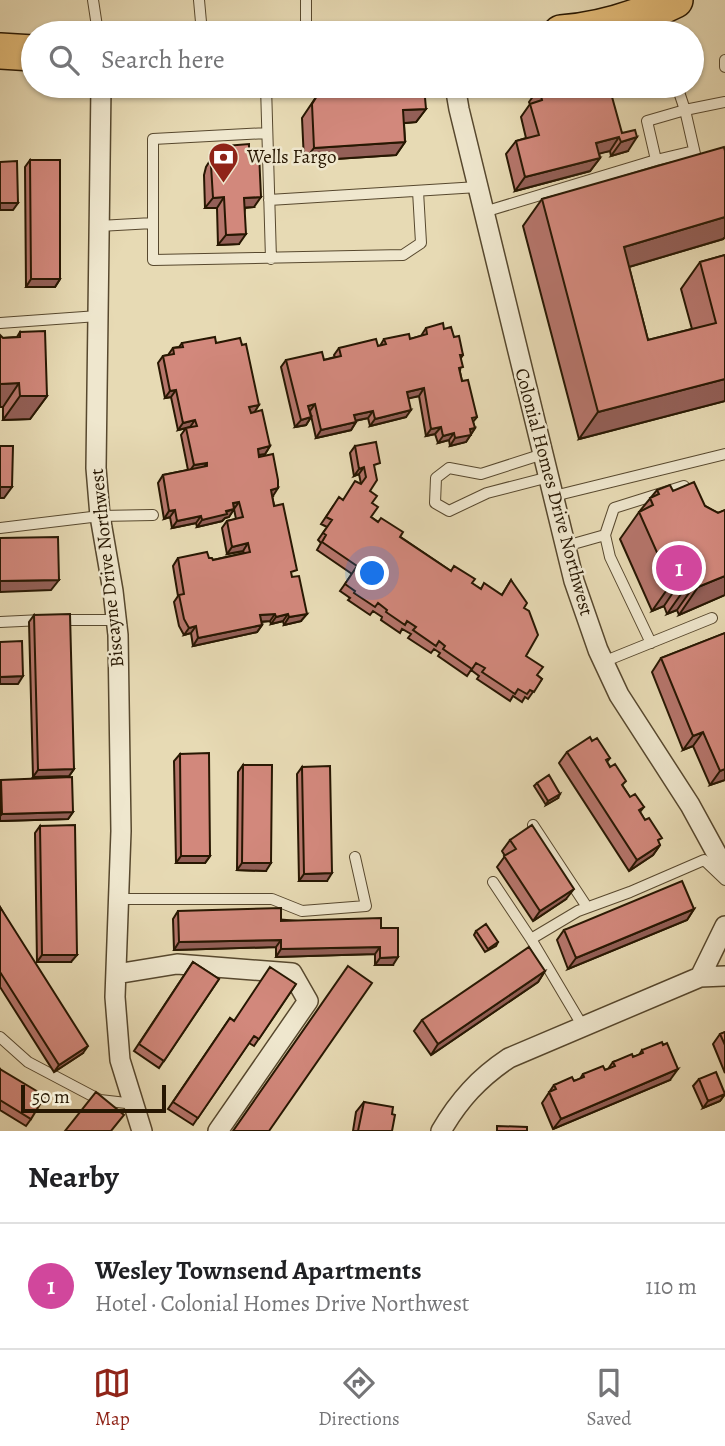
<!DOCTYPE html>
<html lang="en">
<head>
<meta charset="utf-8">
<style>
	body { margin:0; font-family:Alegreya,serif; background:#f6f6f6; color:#202124 }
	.scale { position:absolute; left:21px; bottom:18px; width:145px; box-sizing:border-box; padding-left:7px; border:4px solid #271702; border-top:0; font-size:19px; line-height:24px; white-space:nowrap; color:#271702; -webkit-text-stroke:5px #efe7ce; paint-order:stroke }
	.you { position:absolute; left:373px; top:574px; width:24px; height:24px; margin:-18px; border:5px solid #fff; border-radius:50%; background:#1a73e8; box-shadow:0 0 0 10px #1a73e833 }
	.badge { display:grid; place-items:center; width:46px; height:46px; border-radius:50%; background:#8f2418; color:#fff; font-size:23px; font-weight:700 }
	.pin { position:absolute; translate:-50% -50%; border:4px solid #fff; box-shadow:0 2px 7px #0006 }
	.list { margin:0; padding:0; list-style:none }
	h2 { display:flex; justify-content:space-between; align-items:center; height:91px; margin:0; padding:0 28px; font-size:30px }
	h2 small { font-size:23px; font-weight:400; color:#757577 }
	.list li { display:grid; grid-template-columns:46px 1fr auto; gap:21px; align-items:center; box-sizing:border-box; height:126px; padding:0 28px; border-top:2px solid #e0e0e0 }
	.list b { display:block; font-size:26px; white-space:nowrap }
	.list p { margin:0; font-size:23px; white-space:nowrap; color:#757577 }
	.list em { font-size:23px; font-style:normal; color:#757577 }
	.icon { flex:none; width:38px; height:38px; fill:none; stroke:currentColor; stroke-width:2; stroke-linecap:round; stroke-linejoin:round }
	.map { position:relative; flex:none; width:725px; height:1131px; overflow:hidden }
	.search { position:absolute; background:#fff; box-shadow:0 2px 5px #0004; left:21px; right:21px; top:21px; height:77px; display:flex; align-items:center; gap:18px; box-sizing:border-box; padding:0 24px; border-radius:38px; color:#757577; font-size:26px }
	.sheet { height:217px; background:#fff }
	nav { display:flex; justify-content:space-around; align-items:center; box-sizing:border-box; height:98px; border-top:2px solid #e0e0e0; background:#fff; font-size:19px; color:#757577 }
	nav a { display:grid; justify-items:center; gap:4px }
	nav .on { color:#8f2418 }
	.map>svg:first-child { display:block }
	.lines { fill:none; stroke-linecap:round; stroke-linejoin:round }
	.lane-casing { stroke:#57482e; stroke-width:12 }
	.street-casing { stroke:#57482e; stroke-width:22 }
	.highway-casing { stroke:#271702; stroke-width:38 }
	.lane { stroke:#efe7ce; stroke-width:10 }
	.street { stroke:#efe7ce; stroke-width:19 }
	.highway { stroke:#e4bd7a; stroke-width:35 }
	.wall { fill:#b5756b; stroke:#271702; stroke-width:2 }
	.shaded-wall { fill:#935f57; stroke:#271702; stroke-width:2 }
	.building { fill:#d2887c; stroke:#271702; stroke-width:2 }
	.labels { text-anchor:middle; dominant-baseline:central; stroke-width:5; stroke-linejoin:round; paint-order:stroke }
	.poi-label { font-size:19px; fill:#271702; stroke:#efe7ce; text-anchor:start }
	.street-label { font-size:19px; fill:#271702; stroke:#efe7ce }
</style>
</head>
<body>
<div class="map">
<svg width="725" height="1131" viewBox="0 0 725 1131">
	<rect width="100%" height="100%" fill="#e7dab4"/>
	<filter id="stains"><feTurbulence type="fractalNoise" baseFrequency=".00286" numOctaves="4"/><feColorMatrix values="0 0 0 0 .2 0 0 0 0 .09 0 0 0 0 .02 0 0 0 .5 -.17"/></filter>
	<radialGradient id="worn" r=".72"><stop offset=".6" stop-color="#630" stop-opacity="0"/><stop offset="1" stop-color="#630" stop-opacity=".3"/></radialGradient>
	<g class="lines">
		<defs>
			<path id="lane" d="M93,0L98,33
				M199,0L202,33
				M306,33V0
				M725,60V67
				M266,86L271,259
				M677,86L685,110L725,102
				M267,133L153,139V260L403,255L421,243L418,191
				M656,160L694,151
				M269,200L478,187
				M484,212L656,160L647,121L685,110L698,167
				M99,226L153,223
				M0,323L98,316
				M543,454L481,474L449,468L436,478L435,503L449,511L487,493L549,477
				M554,496L725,454
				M0,528L100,516L153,515
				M566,546L605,535
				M57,620H116
				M0,622L42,620
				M651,643L610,557L605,535L614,508L684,486
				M603,662L712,618
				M533,825L587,907
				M493,882L531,939
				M118,899H272L302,911L366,906L355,857
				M582,1025L531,939L578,911L630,892L704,860L725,880
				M0,1037L28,1062L100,1100L135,1104"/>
			<path id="street" d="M101,86L96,468L100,516L113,591L118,635L121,831L115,997L120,1060L142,1131
				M455,86L459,109L574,581L598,650L619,695L690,805L725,869
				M116,974L177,964L292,973L308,1001L218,1131
				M700,977L725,926
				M441,1131C459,1100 479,1078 509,1058L700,977L725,976"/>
			<path id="highway" d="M561,33C601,30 639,18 675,0
				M0,51L33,53"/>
		</defs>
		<use href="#lane" class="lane-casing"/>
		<use href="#street" class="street-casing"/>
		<use href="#highway" class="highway-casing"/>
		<use href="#lane" class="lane"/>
		<use href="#street" class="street"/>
		<use href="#highway" class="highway"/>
	</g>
	<path class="wall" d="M579,87L622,133L628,151L611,156L610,151L599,153L600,158L590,171L515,191L506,154L516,141L526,138L521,117L530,104L529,102L539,88Z
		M322,88L426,109L416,122L404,123L405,142L396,155L304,161L302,118Z
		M725,151V237L723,239L629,267L648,340L692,329L681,289L700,262L725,255V401L579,439L523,226L542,199Z
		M213,156L254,207L245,208L239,244L218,245L217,208H205L204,175L206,167Z
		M30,160L60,279L55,287H26L25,167Z
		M426,328L444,329L454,337L463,355L461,358L460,372L462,381L477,417L473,422L475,428L466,442L450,446L449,440L438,443L435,434L426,436L419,396L408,398L406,417L370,426L368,418L355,421L356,422L351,430L316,438L310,411H309L311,417L306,425L295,427L281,367L286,360H324L335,357L334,355L339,348L378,346H380L384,339H410L421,336Z
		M20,332L47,396L30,419L3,420V338L17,337Z
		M182,343H216L254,412L270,446L265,454L259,455L273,496H272L301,621L284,625L283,621L271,624L270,621L261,622L262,625L257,632L193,646L191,633L184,635L179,626L174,602L178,596L173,566L178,558H209L213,560L244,553L243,551L227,554L222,528L227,521L236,519L234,509L229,517L225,518L222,521L197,527L196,523L172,528L170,517L164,519L158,483L163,475L188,470L181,435L186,428L178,430L171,397L165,398L158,363L163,356L168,355L173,348L179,347Z
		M355,446L375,471L370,491L372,503L371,517L451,571L481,589L502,595L511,580L524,608L526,656L537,675L542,679L528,699L525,697L522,702L513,696L510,701L477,679L479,676L471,670L467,676L438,656L440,653L434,649L431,653L408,638L411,634L402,629L400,633L381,620L382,617L373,611L370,615L348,600L350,598L340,591L352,574L317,550L321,543L318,540L327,527L321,524L334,505L343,500L361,484L359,474L354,476L350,453Z
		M657,490L673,491L705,506L718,513L725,510V595L679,615L677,610L667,614L664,606L652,611L620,539L639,512Z
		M34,615L74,769L69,776L33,777L29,622Z
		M725,633V780L710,785L693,746L683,750L652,672L661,658Z
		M592,741L610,758L607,762L630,797L644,807L640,812L660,845L653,855L629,871L559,763L567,752Z
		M180,754L210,856L205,863H176L174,761Z
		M243,765L266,871L237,870L238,772Z
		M302,767L327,881H299L297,774Z
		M0,780H1L73,812L68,819L0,821Z
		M537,783L558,798L546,805L534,786Z
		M40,826L71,962H37L35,833Z
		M510,840L566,899L533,921L497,867L505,856L502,851Z
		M0,907L83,1053L54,1072L0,987Z
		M694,909L687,920L568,969L557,940L564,930Z
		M178,911L381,928L393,965H375V954L276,957V947L174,950L173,919Z
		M476,931L498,942L496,946L485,952L474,935Z
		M193,962L219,979L159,1068L134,1051Z
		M545,971L538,982L431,1055L414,1031L422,1020Z
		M296,984L254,1046L249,1043L193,1125L168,1109L230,1018L234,1021Z
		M725,1032V1073L713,1044L720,1034Z
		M642,1050L670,1080L553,1129L542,1103L554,1085L574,1081L580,1079L583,1074L605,1070L608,1069L613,1062L633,1057L639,1055Z
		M0,1069L31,1119L26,1126L0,1110Z
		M699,1079L725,1094L720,1101L703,1108L693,1086Z
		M364,1102L392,1114V1131H353L356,1112Z"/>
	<path class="shaded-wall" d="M426,109L416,122L394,124L403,110Z
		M619,137L610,151L586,157L596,143Z
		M637,137L628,151L611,156L621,142Z
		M405,142L396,155L304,161L314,148Z
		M600,158L590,171L515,191L525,177Z
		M224,197L217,208H205L213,198Z
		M261,197L254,207L237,208L244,198Z
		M0,203H18L13,210H0Z
		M725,217V237L723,239L605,274L624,247Z
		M246,234L239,244L218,245L226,235Z
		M31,279H60L55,287H26Z
		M725,379V401L579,439L598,412Z
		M19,383L3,407H0V384Z
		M424,388L419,396L402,400L407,392Z
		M176,390L171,397L165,398L170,391Z
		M20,396H47L30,419L3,420Z
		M315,404L310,411L303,413L308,406Z
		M259,405L254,413L244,415L249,407Z
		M411,410L406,417L370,426L375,419Z
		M373,411L368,418L349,422L354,415Z
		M311,417L306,425L295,427L301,420Z
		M195,420L190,427L178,430L183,423Z
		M356,422L351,430L316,438L321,430Z
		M441,427L435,434L426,436L431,429Z
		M475,428L466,442L450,446L455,438L470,429Z
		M454,433L449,440L438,443L443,436Z
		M270,446L265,454L253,456L258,449Z
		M207,463L202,470L189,472L194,465Z
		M364,467L359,474L354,476L359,469Z
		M0,487H12L4,498H0Z
		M278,488L273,496L265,498L271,490Z
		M239,502L234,509L233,503Z
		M234,509L229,517L225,518L222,521L197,527L202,520Z
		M175,510L170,517L164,519L169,511Z
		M201,516L196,523L172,528L177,521Z
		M248,543L243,551L227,554L232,547Z
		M725,576V595L679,615L698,587Z
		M682,579L664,606L652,611L671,584Z
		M59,580L51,590L0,592V581Z
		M696,583L677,610L667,614L686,587Z
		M275,614L270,621L255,622L260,615Z
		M288,614L283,621L271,624L276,617Z
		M307,614L301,621L284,625L289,617Z
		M262,625L257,632L193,646L198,638Z
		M196,626L191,633L184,635L189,628Z
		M23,676L18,684H0V677Z
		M703,732L693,746L683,750L693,736Z
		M74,769L69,776L33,777L38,770Z
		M725,769V780L710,785L720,771Z
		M560,794L558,798L546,805L548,801Z
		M73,812L68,819L0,821V816L2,814Z
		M660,845L653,855L629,871L637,860Z
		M181,856H210L205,863H176Z
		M242,863H271L266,871L237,870Z
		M332,873L327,881H299L304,874Z
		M574,889L566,899L533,921L540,911Z
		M694,909L687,920L568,969L576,958Z
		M281,940L276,947L174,950L179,942Z
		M380,947L375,954L276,957L281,949Z
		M42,955H77L71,962H37Z
		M398,957L393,965H375L380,958Z
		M545,971L538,982L431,1055L438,1044Z
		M88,1046L83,1053L54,1072L59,1065Z
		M678,1069L670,1080L553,1129L561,1119Z
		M725,1094L720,1101L703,1108L708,1101Z"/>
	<path class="building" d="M364,86H402V87L424,86L426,109L403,110L405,142L314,148L312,104L322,88Z
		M548,86H579V87L585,86H603L604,88L609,86L622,133L635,130L637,137L621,142L619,137L596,143L600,158L525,177L516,141L539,135L530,104L542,100L539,88Z
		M249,144V154L259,153L261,197L244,198L246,234L226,235L224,197L213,198L211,165L213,156L225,146Z
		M724,147L725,151V217L624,247L648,340L716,323L700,262L725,255V379L598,412L542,199Z
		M30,160H60V279H31Z
		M17,161L18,203H0V162Z
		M443,323L444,329L451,327L454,337L459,336L463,355H460L463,367L459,368L462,381L468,380L477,417L472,418L475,428L470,429L471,435L455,438L454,433L443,436L441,427L431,429L424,388L407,392L411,410L375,419L373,411L354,415L356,422L321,430L315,404L308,406L311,417L301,420L286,360L322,352L324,360L341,356L339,348L376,339L378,346L386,344L384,339L409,334L410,339L427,334L426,328Z
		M45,331L47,396H20L19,383L0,384V335L3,338L20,337V332Z
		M215,337L216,343L240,338L242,345L246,344L259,405L249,407L251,413L262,410L270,446L258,449L259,457L273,454L278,480V488L271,490L274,506L283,504L297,570L291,572L292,577L299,576L307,614L289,617L288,614L276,617L275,614L260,615L262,625L198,638L196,626L189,628L184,619L179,595L184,594L178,558L207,552L209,558H212L213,560L250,552L248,543L232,547L227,521L243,517L239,502L233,503L234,509L226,511L227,514L202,520L201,516L177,521L175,510L169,511L163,475L207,466V463L194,465L186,428L197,426L195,420L183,423L176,390L170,391L163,356L174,354L173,348L183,347L182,343Z
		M376,442L380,463L374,465L377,480L370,491L377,496L372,503L378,507L371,517L378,522L381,518L403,532L400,537L451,571L454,566L475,579L472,583L481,589L484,583L502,595L511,580L527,603L524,608L529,611L538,635L526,656L543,667L537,675L542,679L534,692L530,690L527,694L518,689L515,694L482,672L485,668L476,663L472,669L443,649L445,646L439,641L436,646L413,630L416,627L407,621L405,625L386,612L387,610L378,603L375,607L354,593L355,591L345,584L357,566L322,542L326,535L323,533L332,520L326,517L339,497L343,500L355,481L361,484L366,477L364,467L359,469L355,446Z
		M0,446H13L12,487H0Z
		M694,482L705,506L718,513L725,510V576L698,587L696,583L686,587L682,579L671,584L639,512L653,505L650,498L659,494L657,490L670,485L673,491Z
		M58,537L59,580L0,581V538Z
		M70,614L74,769L38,770L34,615Z
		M725,633V769L720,771L703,732L693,736L661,658Z
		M22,641L23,676L0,677V642Z
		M590,737L592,741L597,738L610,758L606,760L610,767L615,764L626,781L622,785L630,797L635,794L644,807L639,810L645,820L649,818L662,838L658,840L660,845L637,860L567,752Z
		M209,753L210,856H181L180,754Z
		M243,765H272L271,863H242Z
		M330,766L332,873L304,874L302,767Z
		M549,775L560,794L548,801L537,783Z
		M72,777L73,812L2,814L1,780Z
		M75,825L77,955H42L40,826Z
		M532,825L574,889L540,911L504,856L516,849L510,840Z
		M682,881L694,909L576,958L564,930Z
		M0,907L88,1046L59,1065L0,972Z
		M281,908V921L381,918V928H398V957L380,958V947L281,949V940L179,942L178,911Z
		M486,924L498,942L488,949L476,931Z
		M529,947L545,971L438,1044L422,1020Z
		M193,962L219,979L164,1061L139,1044Z
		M348,966L372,983L269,1131H233Z
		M270,967L296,984L259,1039L254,1036L198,1118L173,1102L230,1018L234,1021Z
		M725,1032V1045L720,1034Z
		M662,1042L663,1045L667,1043L678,1069L561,1119L549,1092L556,1089L554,1085L572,1077L574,1081L584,1077L583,1074L603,1066L605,1070L615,1066L613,1062L632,1054L633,1057L643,1053L642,1050Z
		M0,1069L45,1096L31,1119L0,1100Z
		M716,1072L725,1094L708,1101L699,1079Z
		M96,1092L124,1115L111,1131H65Z
		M364,1102L393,1107L392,1114L395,1115L392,1131H358Z
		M497,1126L527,1127V1131H497Z"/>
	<defs>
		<symbol id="bank-pin" viewBox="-11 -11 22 30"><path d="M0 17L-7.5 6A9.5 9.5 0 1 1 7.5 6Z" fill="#8f2418" stroke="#efe7ce"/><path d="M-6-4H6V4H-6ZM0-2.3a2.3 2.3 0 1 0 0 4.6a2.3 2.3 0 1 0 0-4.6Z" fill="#fff"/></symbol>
	</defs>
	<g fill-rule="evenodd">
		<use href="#bank-pin" x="206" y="140" width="35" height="47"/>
	</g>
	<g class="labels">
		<g class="poi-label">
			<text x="247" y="157">Wells Fargo</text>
		</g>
		<g class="street-label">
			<text transform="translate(554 492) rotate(75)">Colonial Homes Drive Northwest</text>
			<text transform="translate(107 568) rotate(-96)">Biscayne Drive Northwest</text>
		</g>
	</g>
	<rect width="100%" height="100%" filter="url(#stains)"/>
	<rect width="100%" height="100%" fill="url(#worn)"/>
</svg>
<div class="scale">50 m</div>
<div class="you"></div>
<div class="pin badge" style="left:679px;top:568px;background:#d1479c">1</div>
<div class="search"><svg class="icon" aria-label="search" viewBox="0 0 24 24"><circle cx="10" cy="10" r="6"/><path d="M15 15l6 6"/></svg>Search here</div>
</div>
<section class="sheet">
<h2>Nearby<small></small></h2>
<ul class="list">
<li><span class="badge" style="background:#d1479c">1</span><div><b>Wesley Townsend Apartments</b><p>Hotel · Colonial Homes Drive Northwest</p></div><em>110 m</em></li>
</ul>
</section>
<nav>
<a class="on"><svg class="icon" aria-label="map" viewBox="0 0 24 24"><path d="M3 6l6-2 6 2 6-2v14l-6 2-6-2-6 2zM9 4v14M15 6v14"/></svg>Map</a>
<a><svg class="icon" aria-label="directions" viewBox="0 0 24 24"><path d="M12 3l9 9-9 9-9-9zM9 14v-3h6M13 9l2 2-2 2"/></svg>Directions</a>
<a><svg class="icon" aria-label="saved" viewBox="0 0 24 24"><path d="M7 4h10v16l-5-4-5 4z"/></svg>Saved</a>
</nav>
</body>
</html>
